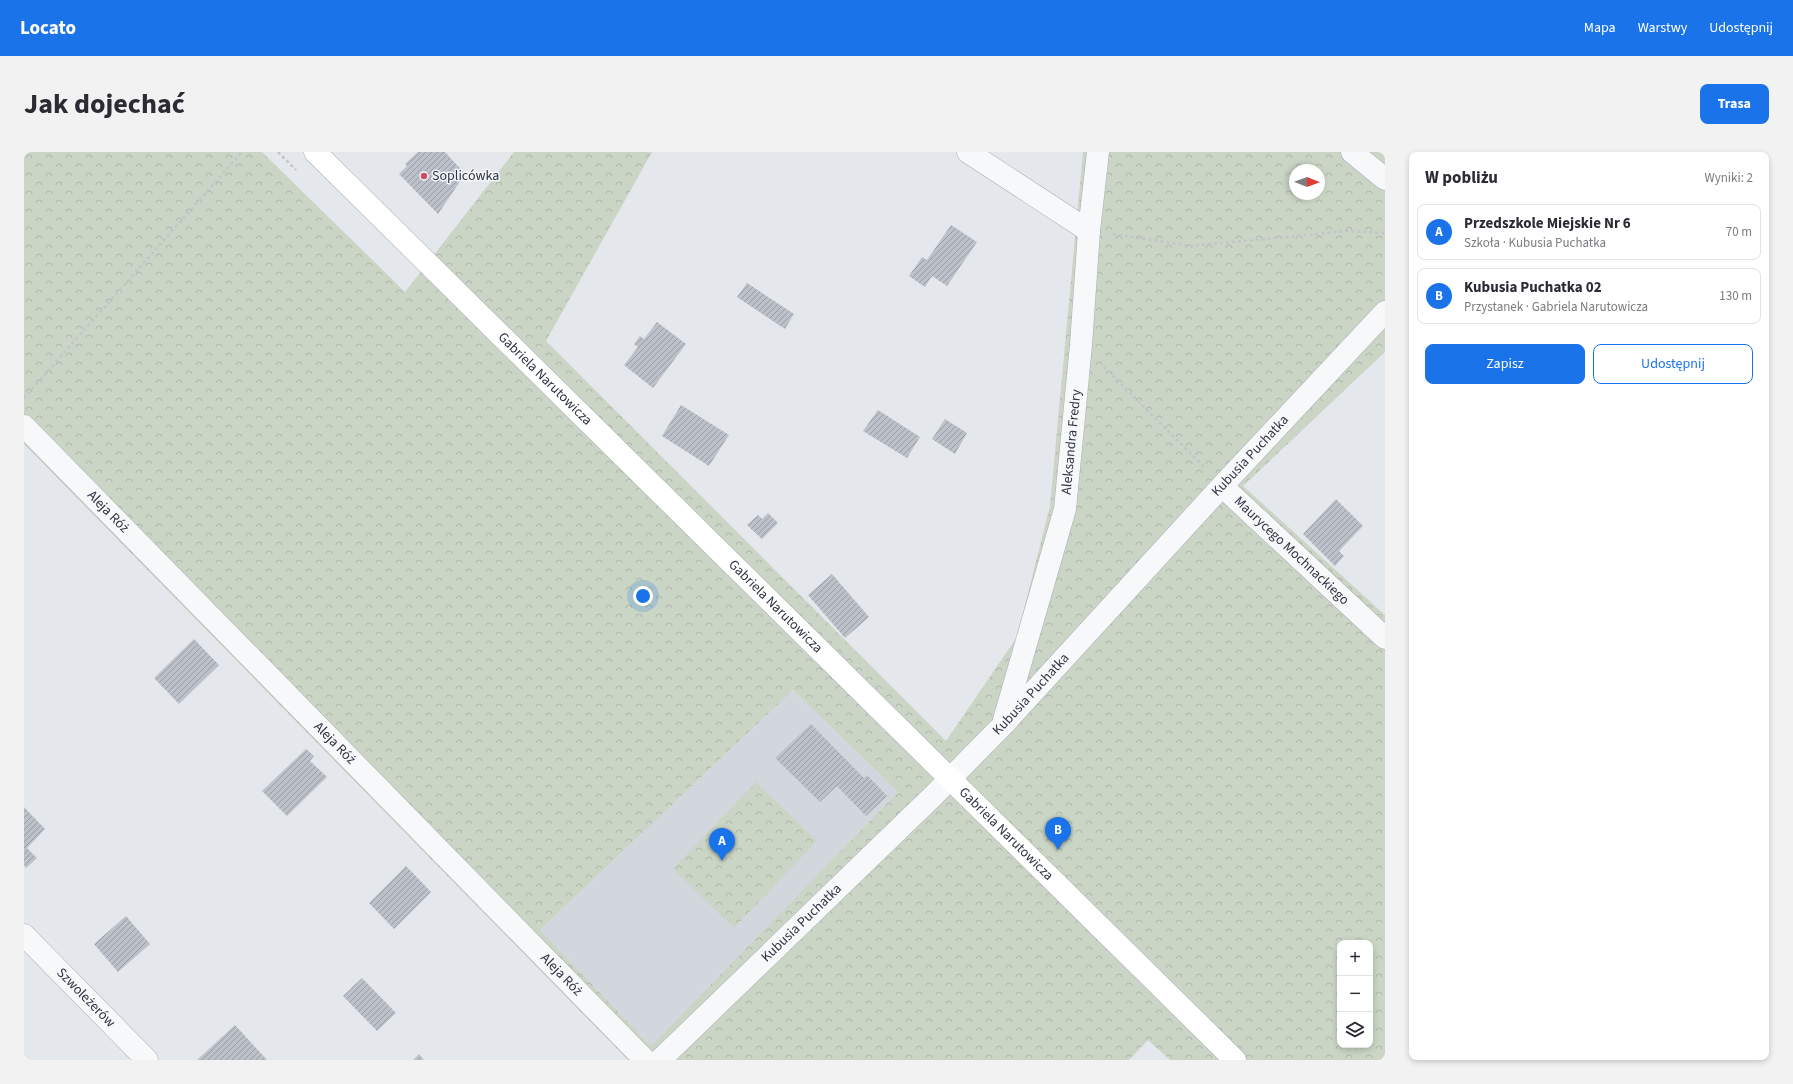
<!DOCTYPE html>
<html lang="pl">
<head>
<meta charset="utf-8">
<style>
	body { margin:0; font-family:"Source Sans 3",sans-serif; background:#f2f2f3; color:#2b2b33 }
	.controls { position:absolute; right:12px; bottom:12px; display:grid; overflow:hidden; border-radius:8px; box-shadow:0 2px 6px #0003 }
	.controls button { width:36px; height:36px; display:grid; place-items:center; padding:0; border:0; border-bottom:1px solid #e1e1e2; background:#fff; color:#2b2b33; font:20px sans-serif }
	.compass { position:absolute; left:1265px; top:12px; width:36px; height:36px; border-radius:50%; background:#fff; box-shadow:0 2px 6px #0003; rotate:91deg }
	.you { position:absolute; left:619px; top:444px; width:14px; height:14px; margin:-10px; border:3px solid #fff; border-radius:50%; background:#1a73e8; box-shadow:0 0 0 6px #1a73e833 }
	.badge { display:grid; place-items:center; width:26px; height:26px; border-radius:50%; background:#1a73e8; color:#fff; font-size:13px; font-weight:700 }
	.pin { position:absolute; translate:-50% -33px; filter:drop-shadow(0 1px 2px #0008) }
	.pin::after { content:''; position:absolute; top:21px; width:14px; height:12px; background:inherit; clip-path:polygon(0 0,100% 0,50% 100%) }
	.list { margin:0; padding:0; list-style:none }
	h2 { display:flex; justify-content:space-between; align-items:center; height:52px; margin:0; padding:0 16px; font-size:17px }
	h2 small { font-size:13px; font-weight:400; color:#7c7c81 }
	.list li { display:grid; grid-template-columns:26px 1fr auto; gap:12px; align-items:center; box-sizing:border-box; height:56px; margin:0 8px 8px; padding:0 8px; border:1px solid #e1e1e2; border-radius:8px }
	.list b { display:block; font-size:15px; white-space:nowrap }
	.list p { margin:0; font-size:13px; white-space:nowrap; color:#7c7c81 }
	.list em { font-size:13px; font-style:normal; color:#7c7c81 }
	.actions { display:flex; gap:8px; padding:12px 16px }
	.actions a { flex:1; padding:9px 0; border:1px solid #1a73e8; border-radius:8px; text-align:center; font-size:14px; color:#1a73e8 }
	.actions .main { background:#1a73e8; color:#fff }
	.icon { flex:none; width:22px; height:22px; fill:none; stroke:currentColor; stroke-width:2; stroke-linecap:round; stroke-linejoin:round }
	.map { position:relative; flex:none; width:1361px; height:908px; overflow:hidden; border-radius:8px }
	header { display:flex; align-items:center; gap:24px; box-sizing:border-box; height:56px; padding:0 20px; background:#1a73e8; color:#fff }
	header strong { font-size:19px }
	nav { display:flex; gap:22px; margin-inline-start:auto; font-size:14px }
	.intro { display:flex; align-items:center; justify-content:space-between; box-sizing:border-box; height:96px; padding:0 24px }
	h1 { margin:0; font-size:28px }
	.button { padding:10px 18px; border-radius:8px; background:#1a73e8; color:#fff; font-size:14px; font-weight:700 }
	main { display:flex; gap:24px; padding:0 24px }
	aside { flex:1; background:#fff; border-radius:8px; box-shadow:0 2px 6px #0003 }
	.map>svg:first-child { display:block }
	.built { fill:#d2d6dd }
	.forest { fill:url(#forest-crowns); fill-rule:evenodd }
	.building { fill:url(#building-hatch) }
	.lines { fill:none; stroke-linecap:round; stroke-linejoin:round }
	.street-casing { stroke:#a9aeb6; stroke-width:23 }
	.secondary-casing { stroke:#a9aeb6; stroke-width:23 }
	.path { stroke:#c2c5cb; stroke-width:2.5; stroke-dasharray:3 3; stroke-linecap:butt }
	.street { stroke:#f7f8fa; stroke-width:22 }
	.secondary { stroke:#fff; stroke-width:22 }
	.poi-dot { fill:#cc4e63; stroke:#f4f6f9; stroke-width:1.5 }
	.labels { text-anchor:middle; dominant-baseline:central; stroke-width:3; stroke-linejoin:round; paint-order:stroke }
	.poi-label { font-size:14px; fill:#2c3544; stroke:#f4f6f9; text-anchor:start }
	.street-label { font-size:14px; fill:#2c3544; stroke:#f4f6f9 }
</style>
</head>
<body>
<header>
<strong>Locato</strong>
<nav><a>Mapa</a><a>Warstwy</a><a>Udostępnij</a></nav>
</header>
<div class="intro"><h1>Jak dojechać</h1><a class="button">Trasa</a></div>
<main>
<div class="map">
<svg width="1361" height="908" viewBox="0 0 1361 908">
	<defs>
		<pattern id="forest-crowns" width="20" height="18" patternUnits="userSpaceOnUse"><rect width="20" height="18" fill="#cad5c5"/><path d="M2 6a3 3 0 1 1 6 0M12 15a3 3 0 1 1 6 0" fill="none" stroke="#aeb7aa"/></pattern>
		<pattern id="building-hatch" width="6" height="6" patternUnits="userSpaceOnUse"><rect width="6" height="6" fill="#bbc0c9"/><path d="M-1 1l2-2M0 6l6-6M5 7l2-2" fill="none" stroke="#989da5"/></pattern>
	</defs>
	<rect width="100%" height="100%" fill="#e4e7eb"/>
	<path class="built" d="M769,538L874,640L627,894L516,778Z"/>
	<path class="forest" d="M0,0H238L381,140L490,0H628L522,189L922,589L993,485L1026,354L1059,0H1361V200L1219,334L1361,463V908H1146L1124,888L1105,908H604L0,292ZM1271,18H1295V42H1271ZM769,538L874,640L627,894L516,778ZM1316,791H1346V893H1316Z
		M732,630L793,689L710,776L649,717Z"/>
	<path class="building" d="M394,0H421L441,22L414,62L375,22L383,14L381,12Z
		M927,73L953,90L923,134L908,124L901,135L885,124L898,105L903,108Z
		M723,131L770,162L761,177L713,145Z
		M633,170L662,192L629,236L600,213L614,195L610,192L616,184L620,187Z
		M657,253L705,283L685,314L638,284Z
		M854,258L896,285L883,306L839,279Z
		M921,267L943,281L931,302L908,287Z
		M1312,347L1339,374L1315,399L1320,404L1311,414L1279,382Z
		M744,361L754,371L738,387L723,373L734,363L738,367Z
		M808,422L845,465L821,486L784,443Z
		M170,487L195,513L155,552L130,526Z
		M787,572L840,626L843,623L863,644L842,664L813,634L796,650L751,606Z
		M282,597L290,604L286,609L303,625L263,664L238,639Z
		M0,655L21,677L3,696L13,706L2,716L0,713Z
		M382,714L407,740L370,777L345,751Z
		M102,764L126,792L94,820L70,792Z
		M338,826L372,861L353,879L319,844Z
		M211,873L243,908H173Z
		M395,902L400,908H389Z"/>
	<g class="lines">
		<defs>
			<g id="street">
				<path d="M944,0L1065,79"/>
				<path d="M1328,0L1361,27"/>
				<path id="s1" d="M0,274L621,908"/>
				<path id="s2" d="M1198,334L1361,486"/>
				<path id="s3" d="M980,568L1041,357L1057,193L1065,79L1074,0"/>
				<path id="s4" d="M0,783L123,908"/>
				<path id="s5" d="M636,908L908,645L979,573L1198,334L1361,160"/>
			</g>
			<g id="secondary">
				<path id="s6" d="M291,0L1211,908"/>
			</g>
		</defs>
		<use href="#street" class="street-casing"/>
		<use href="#secondary" class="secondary-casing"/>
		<path class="path" d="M254,0L272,18
			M1089,82L1167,94L1324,79L1361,81
			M1080,215L1181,316
			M0,246L218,0"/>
		<use href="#street" class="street"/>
		<use href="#secondary" class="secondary"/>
	</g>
	<circle class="poi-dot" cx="400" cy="24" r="4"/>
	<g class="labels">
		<g class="poi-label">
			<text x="408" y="24">Soplicówka</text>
		</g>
		<g class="street-label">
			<text stroke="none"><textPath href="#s6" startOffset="323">Gabriela Narutowicza</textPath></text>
			<text stroke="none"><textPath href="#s3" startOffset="287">Aleksandra Fredry</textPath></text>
			<text stroke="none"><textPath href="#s5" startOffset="845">Kubusia Puchatka</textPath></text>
			<text stroke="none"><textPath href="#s1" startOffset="120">Aleja Róż</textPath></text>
			<text stroke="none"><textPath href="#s2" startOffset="95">Maurycego Mochnackiego</textPath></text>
			<text stroke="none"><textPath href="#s6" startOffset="647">Gabriela Narutowicza</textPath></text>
			<text stroke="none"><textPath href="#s5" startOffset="521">Kubusia Puchatka</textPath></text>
			<text stroke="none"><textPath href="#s1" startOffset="444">Aleja Róż</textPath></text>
			<text stroke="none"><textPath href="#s6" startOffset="971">Gabriela Narutowicza</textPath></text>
			<text stroke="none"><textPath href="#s5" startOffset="197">Kubusia Puchatka</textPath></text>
			<text stroke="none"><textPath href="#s1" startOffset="768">Aleja Róż</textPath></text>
			<text stroke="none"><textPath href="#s4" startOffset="88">Szwoleżerów</textPath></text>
		</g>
	</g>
</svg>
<div class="controls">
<button>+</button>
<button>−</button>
<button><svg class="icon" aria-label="layers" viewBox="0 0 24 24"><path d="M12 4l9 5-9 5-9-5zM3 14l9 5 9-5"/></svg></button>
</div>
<svg class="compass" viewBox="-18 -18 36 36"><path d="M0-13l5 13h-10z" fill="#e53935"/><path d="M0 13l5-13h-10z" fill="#7c7c81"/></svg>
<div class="you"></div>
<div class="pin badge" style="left:698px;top:709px">A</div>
<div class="pin badge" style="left:1034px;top:698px">B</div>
</div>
<aside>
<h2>W pobliżu<small>Wyniki: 2</small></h2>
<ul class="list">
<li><span class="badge">A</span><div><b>Przedszkole Miejskie Nr 6</b><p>Szkoła · Kubusia Puchatka</p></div><em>70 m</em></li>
<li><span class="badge">B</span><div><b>Kubusia Puchatka 02</b><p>Przystanek · Gabriela Narutowicza</p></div><em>130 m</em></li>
</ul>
<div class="actions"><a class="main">Zapisz</a><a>Udostępnij</a></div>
</aside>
</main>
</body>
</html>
